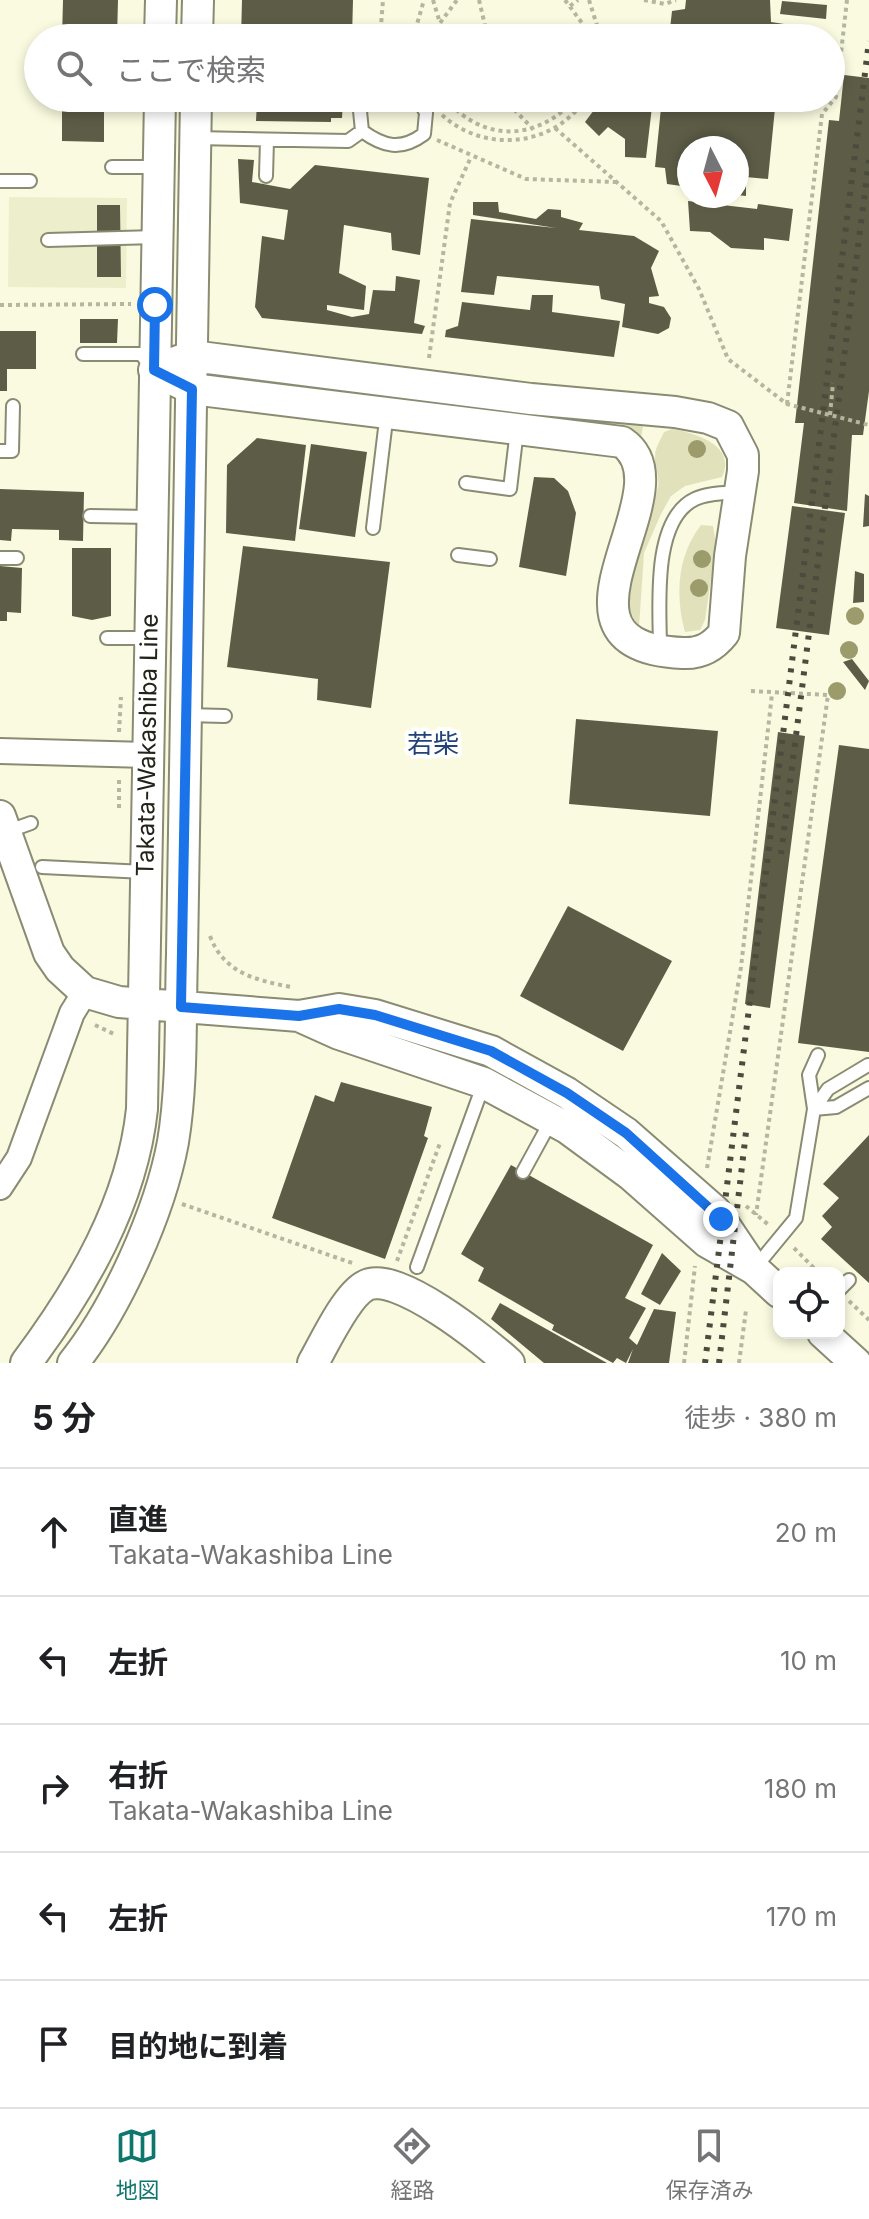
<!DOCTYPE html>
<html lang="ja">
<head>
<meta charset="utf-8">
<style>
	body { margin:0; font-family:Inter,"Noto Sans JP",sans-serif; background:#f6f6f6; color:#202124 }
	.controls { position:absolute; right:24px; bottom:24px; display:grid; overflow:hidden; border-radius:16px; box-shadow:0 4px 12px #0003 }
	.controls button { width:72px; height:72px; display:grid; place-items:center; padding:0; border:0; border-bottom:2px solid #e0e0e0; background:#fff; color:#202124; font:40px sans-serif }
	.compass { position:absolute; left:677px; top:136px; width:72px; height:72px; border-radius:50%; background:#fff; box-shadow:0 4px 12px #0003; rotate:174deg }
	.stop { position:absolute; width:24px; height:24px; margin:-18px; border:6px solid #1a73e8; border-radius:50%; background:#fff }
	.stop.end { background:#1a73e8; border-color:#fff; box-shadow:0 2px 8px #0008 }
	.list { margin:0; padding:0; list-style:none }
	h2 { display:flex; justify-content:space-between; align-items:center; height:104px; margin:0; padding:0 32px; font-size:34px }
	h2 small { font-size:26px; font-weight:400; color:#757577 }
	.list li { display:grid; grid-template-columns:52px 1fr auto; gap:24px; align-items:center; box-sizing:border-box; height:128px; padding:0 32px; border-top:2px solid #e0e0e0 }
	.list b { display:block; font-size:30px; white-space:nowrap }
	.list p { margin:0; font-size:26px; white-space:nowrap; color:#757577 }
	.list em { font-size:26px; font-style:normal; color:#757577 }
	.icon { flex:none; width:44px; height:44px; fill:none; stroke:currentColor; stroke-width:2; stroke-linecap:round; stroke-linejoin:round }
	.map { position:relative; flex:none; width:869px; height:1363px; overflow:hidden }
	.search { position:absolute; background:#fff; box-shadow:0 4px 12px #0003; left:24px; right:24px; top:24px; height:88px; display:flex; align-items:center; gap:20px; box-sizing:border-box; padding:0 28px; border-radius:44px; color:#757577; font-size:30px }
	.sheet { height:744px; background:#fff }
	nav { display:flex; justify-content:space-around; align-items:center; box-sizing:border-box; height:112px; border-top:2px solid #e0e0e0; background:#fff; font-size:22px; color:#757577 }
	nav a { display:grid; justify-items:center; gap:4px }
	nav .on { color:#0f766e }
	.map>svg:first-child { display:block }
	.built { fill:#edeecc }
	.green { fill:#e1e2bc }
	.building { fill:#5d5d47 }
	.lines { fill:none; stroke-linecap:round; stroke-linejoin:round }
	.service-casing { stroke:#8a8b73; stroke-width:16 }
	.minor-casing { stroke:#8a8b73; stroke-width:28 }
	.tertiary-casing { stroke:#8a8b73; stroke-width:34 }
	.path { stroke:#b5b6a0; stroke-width:4; stroke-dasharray:4 4; stroke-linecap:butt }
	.service { stroke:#fff; stroke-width:12 }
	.minor { stroke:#fff; stroke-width:24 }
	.tertiary { stroke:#fff; stroke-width:30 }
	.rail { stroke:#4b4b3e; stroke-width:6; stroke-dasharray:4 8; stroke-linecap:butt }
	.tree { fill:#9b9b6c }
	.route { stroke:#1a73e8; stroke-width:10 }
	.labels { text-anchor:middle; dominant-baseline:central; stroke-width:8; stroke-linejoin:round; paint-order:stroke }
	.street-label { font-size:24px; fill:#232319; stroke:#fff }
	.neighbourhood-label { font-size:26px; fill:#214379; stroke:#fff }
</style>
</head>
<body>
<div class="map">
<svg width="869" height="1363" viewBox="0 0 869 1363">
	<rect width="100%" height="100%" fill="#f9fadf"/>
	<path class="built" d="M9,197L127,198L126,288L8,287Z"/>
	<path class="green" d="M252,376L643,426L641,438L617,427L252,380Z
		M672,429C695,433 737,445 722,477L685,486L671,496L661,514L644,553L639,627C609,588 649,526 658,487C660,477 654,466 655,456C655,448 661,439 664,432Z
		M701,525L713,526L716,544L705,620L700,630L685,632C675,596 677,556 701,525Z"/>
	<path class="building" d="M63,0H118L117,38H62Z
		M242,0H353L352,38H241Z
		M686,0H770L771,22L784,24L783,38H669L672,11L685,9Z
		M782,1L827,5L826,19L780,14Z
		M844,75L869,78V391L863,435H852L847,511L794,503L804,423H795L829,120L839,121Z
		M62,98H104V142L62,141Z
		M241,98H352V101H343L342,118H331V122L256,121L257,101H241Z
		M603,98H653L646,158L625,157V139L608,127L599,136L585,122Z
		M662,98H776L768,179L746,177V196L737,195V148H689V187L667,184L665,168L655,167Z
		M238,159L254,160L252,182L290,189L315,165L429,178L420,255L392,250L391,233L344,225L339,273L366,286L364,310L327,305V310L352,317L369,314L373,290L395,291L396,276L420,280L414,323L425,326L422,334L262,318L255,307L262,236L284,240L288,210L240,203Z
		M688,201L757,209L758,204L793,209L789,241L764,238V250L731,248L710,232L690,231Z
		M473,202H498L499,212L536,219L548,209L561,210V217L583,223L579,230L634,236L659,251L651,268L659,296L649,297V303L664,307L671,318L669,328L658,334L622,327L625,304L601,299L599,286L497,276L494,295L461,292L471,219L556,228L473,215Z
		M97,205H120L121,277H97Z
		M532,295H553L552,312L620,321L614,357L445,337L446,330L458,326L462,302L530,310Z
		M80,319H118L117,343H80Z
		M0,331H36V369H7V391H0Z
		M257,438L306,445L295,541L226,533L227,465Z
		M311,444L367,452L355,537L299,529Z
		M534,477L554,478L568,491L576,513L566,576L519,567Z
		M0,489L84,492L83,541L59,540V530L12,529L11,541L0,540Z
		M865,494L869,496V526L863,527Z
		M792,506L845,513L829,635L776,628Z
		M243,546L390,562L371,708L317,700L318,679L227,667Z
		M72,548H111V616L92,620L72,616Z
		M0,566L22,568L21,613L7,612V621H0Z
		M855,571L864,574V602L853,603Z
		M852,659L869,681L865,690L843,662Z
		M576,719L718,731L710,816L569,804Z
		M778,732L805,736L770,1008L745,1004Z
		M839,745L869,749V1052L798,1043Z
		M568,906L672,961L623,1051L520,996Z
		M341,1082L432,1107L424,1136L428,1138L385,1259L272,1218L315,1095L334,1102Z
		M869,1135V1283L821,1239L832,1227L822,1216L839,1198L823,1184Z
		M511,1165L653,1245L625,1298L646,1308L629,1338L637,1345L654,1309L676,1312L669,1363H628L633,1349L626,1363L617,1358L613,1363L552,1330L554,1325L478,1281L484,1268L461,1254Z
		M662,1253L681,1271L660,1305L641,1294Z
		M500,1303L607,1363H544L491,1319Z"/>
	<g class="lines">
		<defs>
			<path id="service" d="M367,98L360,111L362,131C384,147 401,151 424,134L426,113L418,98
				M195,138L348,141L362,131
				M112,167H158
				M266,176L267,140
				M0,181H30
				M48,240L156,237
				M83,354H141L149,364
				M0,451H12L13,406
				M466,483L510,489L517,430
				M90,516L151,517
				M373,528L387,412
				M458,555L490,559
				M0,558H17
				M107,638H149
				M660,649C660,609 651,520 695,499C707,493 725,493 738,492
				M186,715L225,716
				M6,832L31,823
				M42,867L145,872
				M814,1109L828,1089L868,1065
				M814,1109L809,1075L818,1055
				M523,1172L552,1119
				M417,1267L484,1083
				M754,1269L796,1218L814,1109L836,1107L869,1088
				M839,1290L849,1280"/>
			<path id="minor" d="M0,751L147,755
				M0,1187L19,1158L72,1013L85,992"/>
			<path id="tertiary" d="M160,38L161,0
				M197,38L198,0
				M192,356L531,399L675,412L708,418L728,426L743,455V471L730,556L724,633C713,647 701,654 683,653C526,647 692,489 622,442L192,389L154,370Z
				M0,816L49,953L60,969L85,992L119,1002L299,1016L339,1009L375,1015L491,1051L567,1093L626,1133L715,1211L754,1269
				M299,1016L339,1034L484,1083L567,1128L631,1175L707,1242L754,1269L779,1292
				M823,1333L856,1363
				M26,1363C82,1288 132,1203 142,1109L160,98
				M73,1363C117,1308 160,1212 173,1142C183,1081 180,1016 182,954L196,98
				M313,1363C324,1344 346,1296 365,1286C395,1268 487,1343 509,1363"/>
		</defs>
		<use href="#service" class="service-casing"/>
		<use href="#minor" class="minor-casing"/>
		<use href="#tertiary" class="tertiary-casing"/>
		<path class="path" d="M433,0L440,23
			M479,0L488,38
			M565,0L582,23L586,38
			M589,0L601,38
			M644,0L665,4L676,0
			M570,6L578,0
			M380,38L383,0
			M413,38L424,0
			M435,38L440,23L457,0
			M445,98C482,143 538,142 576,98
			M503,98L534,130
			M442,115C485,154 554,147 586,98
			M555,128L661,221L699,289L728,359L787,404L869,425
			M437,140L526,179L616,182
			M0,305L131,304
			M429,358L450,203L471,157
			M787,404L822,114L836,97L847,0
			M830,415L833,383
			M751,691L828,695L756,1215
			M119,732L121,697
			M119,808V777
			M210,936C224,973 255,980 291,987
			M95,1025L116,1035
			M707,1168L741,967L772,694
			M182,1204L355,1264
			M746,1206L770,1226
			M794,1248L819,1273
			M397,1261L440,1143
			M849,1301L869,1320
			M684,1363L695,1266
			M739,1363L746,1310"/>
		<use href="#service" class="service"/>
		<use href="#minor" class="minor"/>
		<use href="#tertiary" class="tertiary"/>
		<path class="rail" d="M781,854L869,160
			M705,1363L869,41
			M719,1363L746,1132"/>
	</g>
	<g class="tree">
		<circle cx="697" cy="449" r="9"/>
		<circle cx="702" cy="559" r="9"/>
		<circle cx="699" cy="588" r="9"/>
		<circle cx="855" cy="616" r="9"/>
		<circle cx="849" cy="650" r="9"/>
		<circle cx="837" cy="691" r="9"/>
	</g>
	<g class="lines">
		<path class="route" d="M155,305L154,370L192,389L181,1007L299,1016L339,1009L375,1015L491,1051L567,1093L626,1133L721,1219"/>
	</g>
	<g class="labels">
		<g class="street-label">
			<text transform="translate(147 745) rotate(-89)">Takata-Wakashiba Line</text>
		</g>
		<g class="neighbourhood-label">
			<text x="433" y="743">若柴</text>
		</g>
	</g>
</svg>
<div class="controls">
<button><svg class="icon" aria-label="locate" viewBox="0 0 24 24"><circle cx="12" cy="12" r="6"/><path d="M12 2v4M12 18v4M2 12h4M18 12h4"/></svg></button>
</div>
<svg class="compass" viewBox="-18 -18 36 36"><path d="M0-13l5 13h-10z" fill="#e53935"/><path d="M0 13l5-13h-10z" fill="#757577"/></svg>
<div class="stop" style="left:155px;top:305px"></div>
<div class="stop end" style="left:721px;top:1219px"></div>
<div class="search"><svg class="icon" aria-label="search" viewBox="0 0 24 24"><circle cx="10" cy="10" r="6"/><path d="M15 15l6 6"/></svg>ここで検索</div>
</div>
<section class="sheet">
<h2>5 分<small>徒歩 · 380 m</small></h2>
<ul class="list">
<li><svg class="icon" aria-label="ahead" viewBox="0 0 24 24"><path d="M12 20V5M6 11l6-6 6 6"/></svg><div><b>直進</b><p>Takata-Wakashiba Line</p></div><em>20 m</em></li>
<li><svg class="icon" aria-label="left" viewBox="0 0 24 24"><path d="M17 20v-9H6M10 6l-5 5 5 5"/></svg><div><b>左折</b></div><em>10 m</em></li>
<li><svg class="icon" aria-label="right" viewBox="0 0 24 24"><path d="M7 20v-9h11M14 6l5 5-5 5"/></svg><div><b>右折</b><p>Takata-Wakashiba Line</p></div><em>180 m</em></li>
<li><svg class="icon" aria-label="left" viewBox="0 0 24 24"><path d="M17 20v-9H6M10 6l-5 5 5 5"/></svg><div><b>左折</b></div><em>170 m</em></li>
<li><svg class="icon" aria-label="arrive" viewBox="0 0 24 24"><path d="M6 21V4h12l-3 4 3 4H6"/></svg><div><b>目的地に到着</b></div></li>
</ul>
</section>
<nav>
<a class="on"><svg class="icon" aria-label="map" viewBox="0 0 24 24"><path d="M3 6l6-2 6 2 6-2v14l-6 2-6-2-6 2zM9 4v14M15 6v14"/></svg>地図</a>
<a><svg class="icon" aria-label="directions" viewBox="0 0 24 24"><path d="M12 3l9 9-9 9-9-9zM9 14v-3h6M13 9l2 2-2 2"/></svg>経路</a>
<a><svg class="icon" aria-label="saved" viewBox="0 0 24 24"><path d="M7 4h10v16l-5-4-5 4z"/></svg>保存済み</a>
</nav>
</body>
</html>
